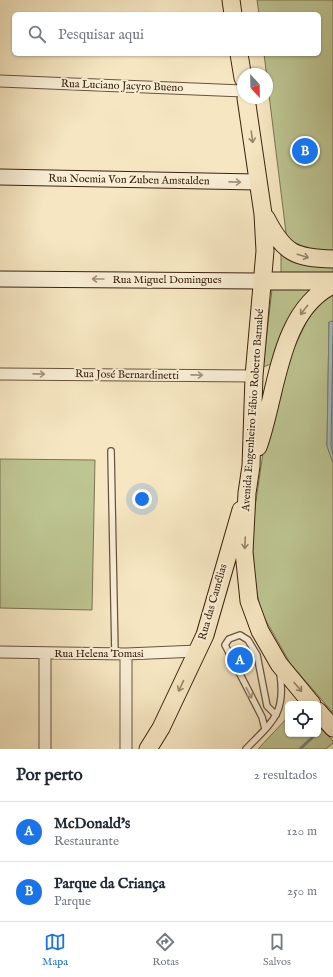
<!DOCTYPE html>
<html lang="pt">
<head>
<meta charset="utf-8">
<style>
	body { margin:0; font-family:"IM FELL English",serif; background:#f2f2f3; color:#1f2937 }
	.controls { position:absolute; right:12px; bottom:12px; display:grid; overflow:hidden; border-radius:6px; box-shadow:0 1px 3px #0004 }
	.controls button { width:36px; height:36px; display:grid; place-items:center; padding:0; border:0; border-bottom:1px solid #e0e1e3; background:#fff; color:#1f2937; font:20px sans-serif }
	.compass { position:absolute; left:237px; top:68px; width:36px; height:36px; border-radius:50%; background:#fff; box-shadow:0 1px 3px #0004; rotate:158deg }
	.you { position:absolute; left:142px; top:499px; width:14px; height:14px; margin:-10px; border:3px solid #fff; border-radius:50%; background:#1a73e8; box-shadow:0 0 0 6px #1a73e833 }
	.badge { display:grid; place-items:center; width:26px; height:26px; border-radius:50%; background:#1a73e8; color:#fff; font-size:13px; font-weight:700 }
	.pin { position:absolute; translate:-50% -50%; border:2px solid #fff; box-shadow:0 1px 4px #0006 }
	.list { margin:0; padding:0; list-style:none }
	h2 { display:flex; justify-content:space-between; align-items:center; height:52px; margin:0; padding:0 16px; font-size:17px }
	h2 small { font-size:13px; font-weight:400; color:#747a83 }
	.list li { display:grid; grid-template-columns:26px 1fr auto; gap:12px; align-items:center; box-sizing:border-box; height:60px; padding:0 16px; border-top:1px solid #e0e1e3 }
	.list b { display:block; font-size:15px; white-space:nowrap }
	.list p { margin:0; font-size:13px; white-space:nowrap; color:#747a83 }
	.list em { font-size:13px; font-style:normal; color:#747a83 }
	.icon { flex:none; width:22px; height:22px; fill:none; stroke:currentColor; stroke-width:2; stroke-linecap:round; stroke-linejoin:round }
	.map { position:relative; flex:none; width:333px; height:749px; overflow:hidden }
	.search { position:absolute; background:#fff; box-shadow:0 1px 3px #0004; left:12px; right:12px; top:12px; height:44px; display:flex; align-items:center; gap:10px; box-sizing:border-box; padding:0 14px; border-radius:6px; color:#747a83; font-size:15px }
	.sheet { height:172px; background:#fff }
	nav { display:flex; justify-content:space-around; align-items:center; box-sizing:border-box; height:56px; border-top:1px solid #e0e1e3; background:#fff; font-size:11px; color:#747a83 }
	nav a { display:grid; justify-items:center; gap:2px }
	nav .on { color:#1a73e8 }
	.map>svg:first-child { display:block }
	.green { fill:#bdc592; stroke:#7c7450 }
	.water { fill:#a1bdbd; stroke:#787f77 }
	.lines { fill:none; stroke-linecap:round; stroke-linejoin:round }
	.shore { stroke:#6e7066; stroke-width:1 }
	.stream { stroke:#787f77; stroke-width:3 }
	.lane-casing { stroke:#6a533b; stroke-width:8 }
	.street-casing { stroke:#6a533b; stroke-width:13 }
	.secondary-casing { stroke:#3b220e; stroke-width:17 }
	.primary-casing { stroke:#3b220e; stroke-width:19 }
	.lane { stroke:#f9efd7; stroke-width:5.5 }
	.street { stroke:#f9efd7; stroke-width:11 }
	.secondary { stroke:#f9efd7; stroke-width:15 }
	.primary { stroke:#f6e7c2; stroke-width:17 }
	.oneway { stroke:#988468 }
	.oneway2 { stroke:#a4937d }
	.labels { text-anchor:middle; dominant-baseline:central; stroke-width:4; stroke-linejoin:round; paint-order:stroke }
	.street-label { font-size:11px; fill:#3b220e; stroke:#f9efd7 }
</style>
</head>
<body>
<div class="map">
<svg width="333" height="749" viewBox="0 0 333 749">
	<rect width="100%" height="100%" fill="#f6e7c2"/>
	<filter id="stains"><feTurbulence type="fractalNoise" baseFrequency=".005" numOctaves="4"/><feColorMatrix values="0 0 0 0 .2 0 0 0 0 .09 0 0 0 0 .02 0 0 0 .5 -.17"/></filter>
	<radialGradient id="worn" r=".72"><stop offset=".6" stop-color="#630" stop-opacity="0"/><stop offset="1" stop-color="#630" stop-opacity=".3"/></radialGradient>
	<path class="green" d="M257,0H333V253L308,252L287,241L264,54H319V14H259Z
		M281,252L333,266V274L281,273Z
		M312,288L274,363L263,367L272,289Z
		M333,291V321L329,322L327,446L333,463V713L290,663L261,612L253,574L251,535L263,453L289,359L310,314Z
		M0,459L95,460L92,610L0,608Z
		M288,717V734H318V725L333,741V743L326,749H258Z"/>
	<path class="water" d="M333,321V463L327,446L329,322Z"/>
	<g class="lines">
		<path class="shore" d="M333,336L331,445L333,454"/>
		<path class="stream" d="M318,732L320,730
			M300,749L316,734"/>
		<defs>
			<path id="lane" d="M111,451L115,654
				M265,729L262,717L225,645L229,639L240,635L248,640L257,655L267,706L276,715
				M246,749C272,722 286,714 280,674"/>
			<path id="street" d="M0,81L243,91
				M0,374L254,376
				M0,652L126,654L198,651
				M45,654V749
				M126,654V749"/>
			<path id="secondary" d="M0,177L258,182
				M0,279L263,281"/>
			<path id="primary" d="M231,0L233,14
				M239,54L243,78
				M246,98L263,214L265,251L254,376L251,466L247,493L244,552L249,601L260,631L279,664L312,704
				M266,218C284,253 294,258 333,259
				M263,281H333
				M258,447C277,396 278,311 333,285
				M318,711L333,728
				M148,749L161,728L205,635L241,510"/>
		</defs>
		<use href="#lane" class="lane-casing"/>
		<use href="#street" class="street-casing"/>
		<use href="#secondary" class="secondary-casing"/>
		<use href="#primary" class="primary-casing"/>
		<use href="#lane" class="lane"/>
		<use href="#street" class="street"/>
		<use href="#secondary" class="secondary"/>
		<use href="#primary" class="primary"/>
	</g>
	<defs><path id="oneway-shaft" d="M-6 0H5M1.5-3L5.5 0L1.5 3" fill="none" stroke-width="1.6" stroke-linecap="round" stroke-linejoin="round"/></defs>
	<g class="oneway">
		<use href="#oneway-shaft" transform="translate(252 137) rotate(82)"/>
		<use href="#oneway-shaft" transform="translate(303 256) rotate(17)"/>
		<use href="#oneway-shaft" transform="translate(304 310) rotate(128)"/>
		<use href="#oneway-shaft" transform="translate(245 543) rotate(93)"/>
		<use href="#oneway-shaft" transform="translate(181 686) rotate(115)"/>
		<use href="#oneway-shaft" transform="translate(298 687) rotate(50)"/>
	</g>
	<g class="oneway2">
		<use href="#oneway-shaft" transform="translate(235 182) rotate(1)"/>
		<use href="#oneway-shaft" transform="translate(98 279) rotate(-180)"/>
		<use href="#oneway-shaft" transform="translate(39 374) rotate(1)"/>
		<use href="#oneway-shaft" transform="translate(197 375) rotate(1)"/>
		<use href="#oneway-shaft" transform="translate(249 693) rotate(62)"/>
	</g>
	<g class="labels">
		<g class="street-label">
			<text transform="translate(122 86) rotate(2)">Rua Luciano Jacyro Bueno</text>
			<text transform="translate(129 180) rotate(1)">Rua Noemia Von Zuben Amstalden</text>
			<text x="167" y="280">Rua Miguel Domingues</text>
			<text transform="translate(127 375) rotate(1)">Rua José Bernardinetti</text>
			<text transform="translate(253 410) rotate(-86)">Avenida Engenheiro Fábio Roberto Barnabé</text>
			<text transform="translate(213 602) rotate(-74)">Rua das Camélias</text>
			<text x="99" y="654">Rua Helena Tomasi</text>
		</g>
	</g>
	<rect width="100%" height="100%" filter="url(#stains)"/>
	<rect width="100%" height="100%" fill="url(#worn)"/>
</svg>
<div class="controls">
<button><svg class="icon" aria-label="locate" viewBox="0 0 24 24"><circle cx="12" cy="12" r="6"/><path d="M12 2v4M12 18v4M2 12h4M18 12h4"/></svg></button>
</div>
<svg class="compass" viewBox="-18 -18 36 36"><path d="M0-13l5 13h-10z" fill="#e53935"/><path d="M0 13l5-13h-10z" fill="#747a83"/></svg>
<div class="you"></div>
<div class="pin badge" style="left:240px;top:660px">A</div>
<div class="pin badge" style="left:305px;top:151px">B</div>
<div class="search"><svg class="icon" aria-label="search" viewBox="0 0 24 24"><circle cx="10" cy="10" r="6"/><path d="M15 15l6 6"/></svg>Pesquisar aqui</div>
</div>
<section class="sheet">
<h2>Por perto<small>2 resultados</small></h2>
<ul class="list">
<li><span class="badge">A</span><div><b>McDonald's</b><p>Restaurante</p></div><em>120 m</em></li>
<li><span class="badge">B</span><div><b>Parque da Criança</b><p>Parque</p></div><em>250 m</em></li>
</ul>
</section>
<nav>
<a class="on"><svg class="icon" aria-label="map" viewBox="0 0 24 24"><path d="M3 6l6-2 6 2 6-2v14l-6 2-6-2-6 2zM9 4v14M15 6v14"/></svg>Mapa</a>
<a><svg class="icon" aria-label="directions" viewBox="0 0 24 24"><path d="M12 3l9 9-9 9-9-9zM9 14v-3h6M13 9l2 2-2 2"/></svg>Rotas</a>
<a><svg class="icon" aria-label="saved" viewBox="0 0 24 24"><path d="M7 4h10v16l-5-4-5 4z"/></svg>Salvos</a>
</nav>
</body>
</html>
